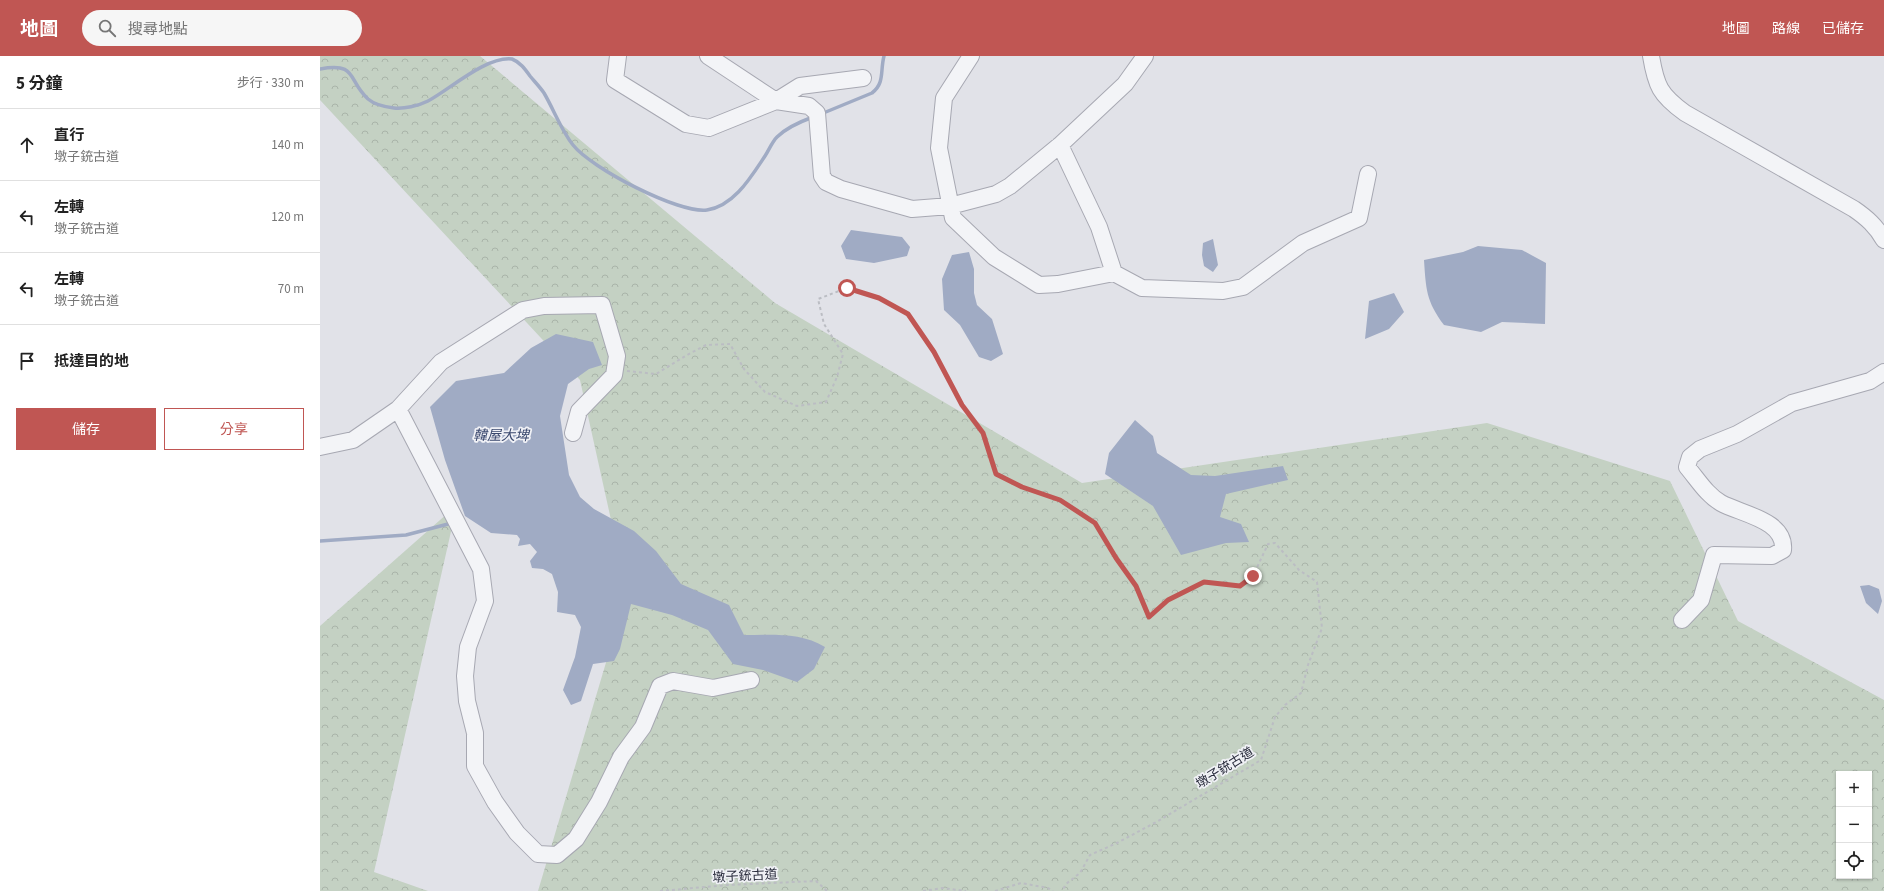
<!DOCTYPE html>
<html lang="zh-TW">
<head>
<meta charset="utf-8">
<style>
	body { margin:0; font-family:"Source Sans 3","Noto Sans TC",sans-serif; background:#f6f6f6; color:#222 }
	.controls { position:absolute; right:12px; bottom:12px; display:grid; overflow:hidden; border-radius:0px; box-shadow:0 1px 3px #0004 }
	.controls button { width:36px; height:36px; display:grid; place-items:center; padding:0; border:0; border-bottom:1px solid #e0e0e0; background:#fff; color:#222; font:20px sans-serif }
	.stop { position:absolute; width:12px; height:12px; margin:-9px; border:3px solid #c05653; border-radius:50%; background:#fff }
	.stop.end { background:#c05653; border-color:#fff; box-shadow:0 1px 4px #0008 }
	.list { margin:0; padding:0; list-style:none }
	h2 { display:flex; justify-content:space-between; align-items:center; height:52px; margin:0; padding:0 16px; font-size:17px }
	h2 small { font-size:13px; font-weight:400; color:#767676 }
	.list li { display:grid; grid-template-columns:26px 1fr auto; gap:12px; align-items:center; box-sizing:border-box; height:72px; padding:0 16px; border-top:1px solid #e0e0e0 }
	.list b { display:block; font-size:15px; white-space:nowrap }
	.list p { margin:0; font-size:13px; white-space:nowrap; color:#767676 }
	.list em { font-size:13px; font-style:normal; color:#767676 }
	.actions { display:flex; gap:8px; padding:12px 16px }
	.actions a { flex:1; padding:9px 0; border:1px solid #c05653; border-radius:0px; text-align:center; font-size:14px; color:#c05653 }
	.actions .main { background:#c05653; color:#fff }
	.icon { flex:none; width:22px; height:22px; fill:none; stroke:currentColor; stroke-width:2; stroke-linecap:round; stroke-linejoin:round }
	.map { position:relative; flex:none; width:1564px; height:835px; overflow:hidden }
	header { display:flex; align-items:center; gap:24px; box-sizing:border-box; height:56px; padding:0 20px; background:#c05653; color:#fff }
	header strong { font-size:19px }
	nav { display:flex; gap:22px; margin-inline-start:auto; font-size:14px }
	.search { width:280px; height:36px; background:#f6f6f6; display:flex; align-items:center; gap:10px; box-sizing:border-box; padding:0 14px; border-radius:22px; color:#767676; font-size:15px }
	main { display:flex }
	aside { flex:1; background:#fff }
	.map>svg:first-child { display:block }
	.forest { fill:url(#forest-crowns); fill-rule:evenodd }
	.water { fill:#a0abc4 }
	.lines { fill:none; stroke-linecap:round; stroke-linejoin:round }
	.stream { stroke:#a0abc4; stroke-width:3.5 }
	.minor-casing { stroke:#a7a8b2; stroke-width:18 }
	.path { stroke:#bbbdc3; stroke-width:2; stroke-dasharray:3 3; stroke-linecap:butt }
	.minor { stroke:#f3f4f7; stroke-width:16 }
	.route { stroke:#c05653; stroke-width:5 }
	.labels { text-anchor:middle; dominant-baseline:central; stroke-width:3.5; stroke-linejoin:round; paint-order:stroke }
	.street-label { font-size:13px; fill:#2b2e3e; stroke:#f0f1f6 }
	.water-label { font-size:14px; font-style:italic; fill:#39476d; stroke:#f0f1f6 }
</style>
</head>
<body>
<header>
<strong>地圖</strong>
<div class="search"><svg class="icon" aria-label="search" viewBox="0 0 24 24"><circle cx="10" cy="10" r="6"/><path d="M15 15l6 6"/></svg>搜尋地點</div>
<nav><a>地圖</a><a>路線</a><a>已儲存</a></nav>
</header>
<main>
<aside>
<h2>5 分鐘<small>步行 · 330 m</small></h2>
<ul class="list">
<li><svg class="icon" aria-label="ahead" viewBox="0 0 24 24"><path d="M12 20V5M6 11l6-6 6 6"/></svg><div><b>直行</b><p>墩子銃古道</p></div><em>140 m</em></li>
<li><svg class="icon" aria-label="left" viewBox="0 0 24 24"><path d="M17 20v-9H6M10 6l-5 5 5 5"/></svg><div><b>左轉</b><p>墩子銃古道</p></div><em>120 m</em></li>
<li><svg class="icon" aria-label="left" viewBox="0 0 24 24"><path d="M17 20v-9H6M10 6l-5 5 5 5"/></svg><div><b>左轉</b><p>墩子銃古道</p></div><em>70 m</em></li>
<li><svg class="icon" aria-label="arrive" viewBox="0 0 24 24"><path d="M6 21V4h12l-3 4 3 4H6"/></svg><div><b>抵達目的地</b></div></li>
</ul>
<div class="actions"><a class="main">儲存</a><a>分享</a></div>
</aside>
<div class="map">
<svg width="1564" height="835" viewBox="0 0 1564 835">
	<defs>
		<pattern id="forest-crowns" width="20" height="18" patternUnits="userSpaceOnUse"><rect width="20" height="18" fill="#c4d1c3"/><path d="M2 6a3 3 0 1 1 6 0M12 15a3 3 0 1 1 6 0" fill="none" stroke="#a9b4a9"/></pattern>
	</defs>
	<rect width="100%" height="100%" fill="#e1e2e8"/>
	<path class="forest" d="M0,0H160L455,247L762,427L1167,367L1350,425L1418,565L1564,644V835H218L307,536L260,324L0,44ZM1519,718H1549V820H1519Z
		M137,449L54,816L108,835H0V570Z"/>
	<path class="water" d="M531,174L582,181L590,191L587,200L554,207L526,203L521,190Z
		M893,183L898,209L893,216L884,210L882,199L883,187Z
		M1158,190L1202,194L1226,207L1225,268L1182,266L1161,276L1124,269C1106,245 1106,233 1104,204L1143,196Z
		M649,196L654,213V237L657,249L672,263L683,298L671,305L659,301L640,269L624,254L622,223L632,199Z
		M1074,237L1084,256L1069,273L1045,283L1049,245Z
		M236,278L273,286L282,309L269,313L248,328L240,360L249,419L260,441L274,453L314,475L336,495L361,528L409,549L424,579C451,579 481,576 505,591L494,613L477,626L443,614L413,608L388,574L352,559L311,548L300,593L294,605L273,608L261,645L251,649L243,634L255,601L261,571L255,559L237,556L238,536L232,518L223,513L212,512L210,505L217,496L210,488L198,490L200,483L197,479L171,477L145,460L125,404L110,351L136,325L184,317L211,292Z
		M815,364L833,380L837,397L871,419L895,420L963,410L968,424L906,438L900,461L921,468L929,486L906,487L861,499L833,450L785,418L789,397Z
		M1549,529L1559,533L1562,545L1558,558L1546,547L1540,530Z"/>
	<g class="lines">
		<path class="stream" d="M0,13C38,6 27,24 48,43C55,49 65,51 74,52C84,53 98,50 108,45C129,34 166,0 192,3C200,6 205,13 210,20C214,25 220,31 224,37C234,54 241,74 253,89C271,112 359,158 387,154C414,150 431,121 445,100C449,94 452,86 457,81C466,72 482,65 493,61
			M501,58L552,37C565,27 560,15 564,0
			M0,485L86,479L132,467"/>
		<defs>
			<path id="minor" d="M298,0L295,24L366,68L389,72L456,45L480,30L543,22
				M388,0L456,45L489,50L497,57L502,120L506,126L521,133L592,153L630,150L676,138L690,130L740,89L805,28L825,0
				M651,0L624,42L619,92L633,162L674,201L719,229L738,228L794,217L822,232L903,235L923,231L983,187L1039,162L1048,118
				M1331,0C1336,30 1340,39 1365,57L1534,153C1547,162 1556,170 1564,184
				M740,89L779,171L794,217
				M78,353L121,306L203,254L224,250L282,249L297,300L294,319L259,355L253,377
				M0,391L33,384L78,353L161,513L165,545L148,591L145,620L147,645L155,677V710L175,746L197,777L218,798L237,799L256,783L279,746L301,701L323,671L340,630L353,625L393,632L431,624
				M1362,564L1381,544L1394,499L1452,500L1463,494C1466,464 1421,458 1401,447C1387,439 1378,424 1367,411L1370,401L1380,393L1417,378L1472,347L1550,325L1564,316"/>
		</defs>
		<use href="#minor" class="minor-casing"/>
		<path class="path" d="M307,315L336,318L367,299L386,289L410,288L424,313L445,336L477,350L506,346L517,321L523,298L504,268L498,243L527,232L559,242L588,258L614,296L643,349L663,377L676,418L702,431L740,444L775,467L796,502L816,530L829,561L848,544L884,526L920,531L933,520L948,488L955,487L979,514L997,526L1002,572L988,609L981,637L965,649L955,661L941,704L838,765L797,787L770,799L760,817L746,828L742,835
			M340,835L408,829L496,825L507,835
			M603,835L623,832L646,835
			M675,835L701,827L728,832L733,835"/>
		<use href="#minor" class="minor"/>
	</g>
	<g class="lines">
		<path class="route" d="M527,232L559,242L588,258L614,296L642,349L663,377L676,418L702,431L740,444L775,467L796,502L816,530L829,561L848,544L884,526L920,530L933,520"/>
	</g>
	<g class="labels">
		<g class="street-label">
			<text transform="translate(905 712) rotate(-32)">墩子銃古道</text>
			<text transform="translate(425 820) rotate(-3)">墩子銃古道</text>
		</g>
		<g class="water-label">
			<text x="181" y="380">韓屋大埤</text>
		</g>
	</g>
</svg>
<div class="controls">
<button>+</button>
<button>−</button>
<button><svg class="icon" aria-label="locate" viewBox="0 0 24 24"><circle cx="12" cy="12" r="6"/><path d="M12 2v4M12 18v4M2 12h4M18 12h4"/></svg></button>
</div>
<div class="stop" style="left:527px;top:232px"></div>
<div class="stop end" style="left:933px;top:520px"></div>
</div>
</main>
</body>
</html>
